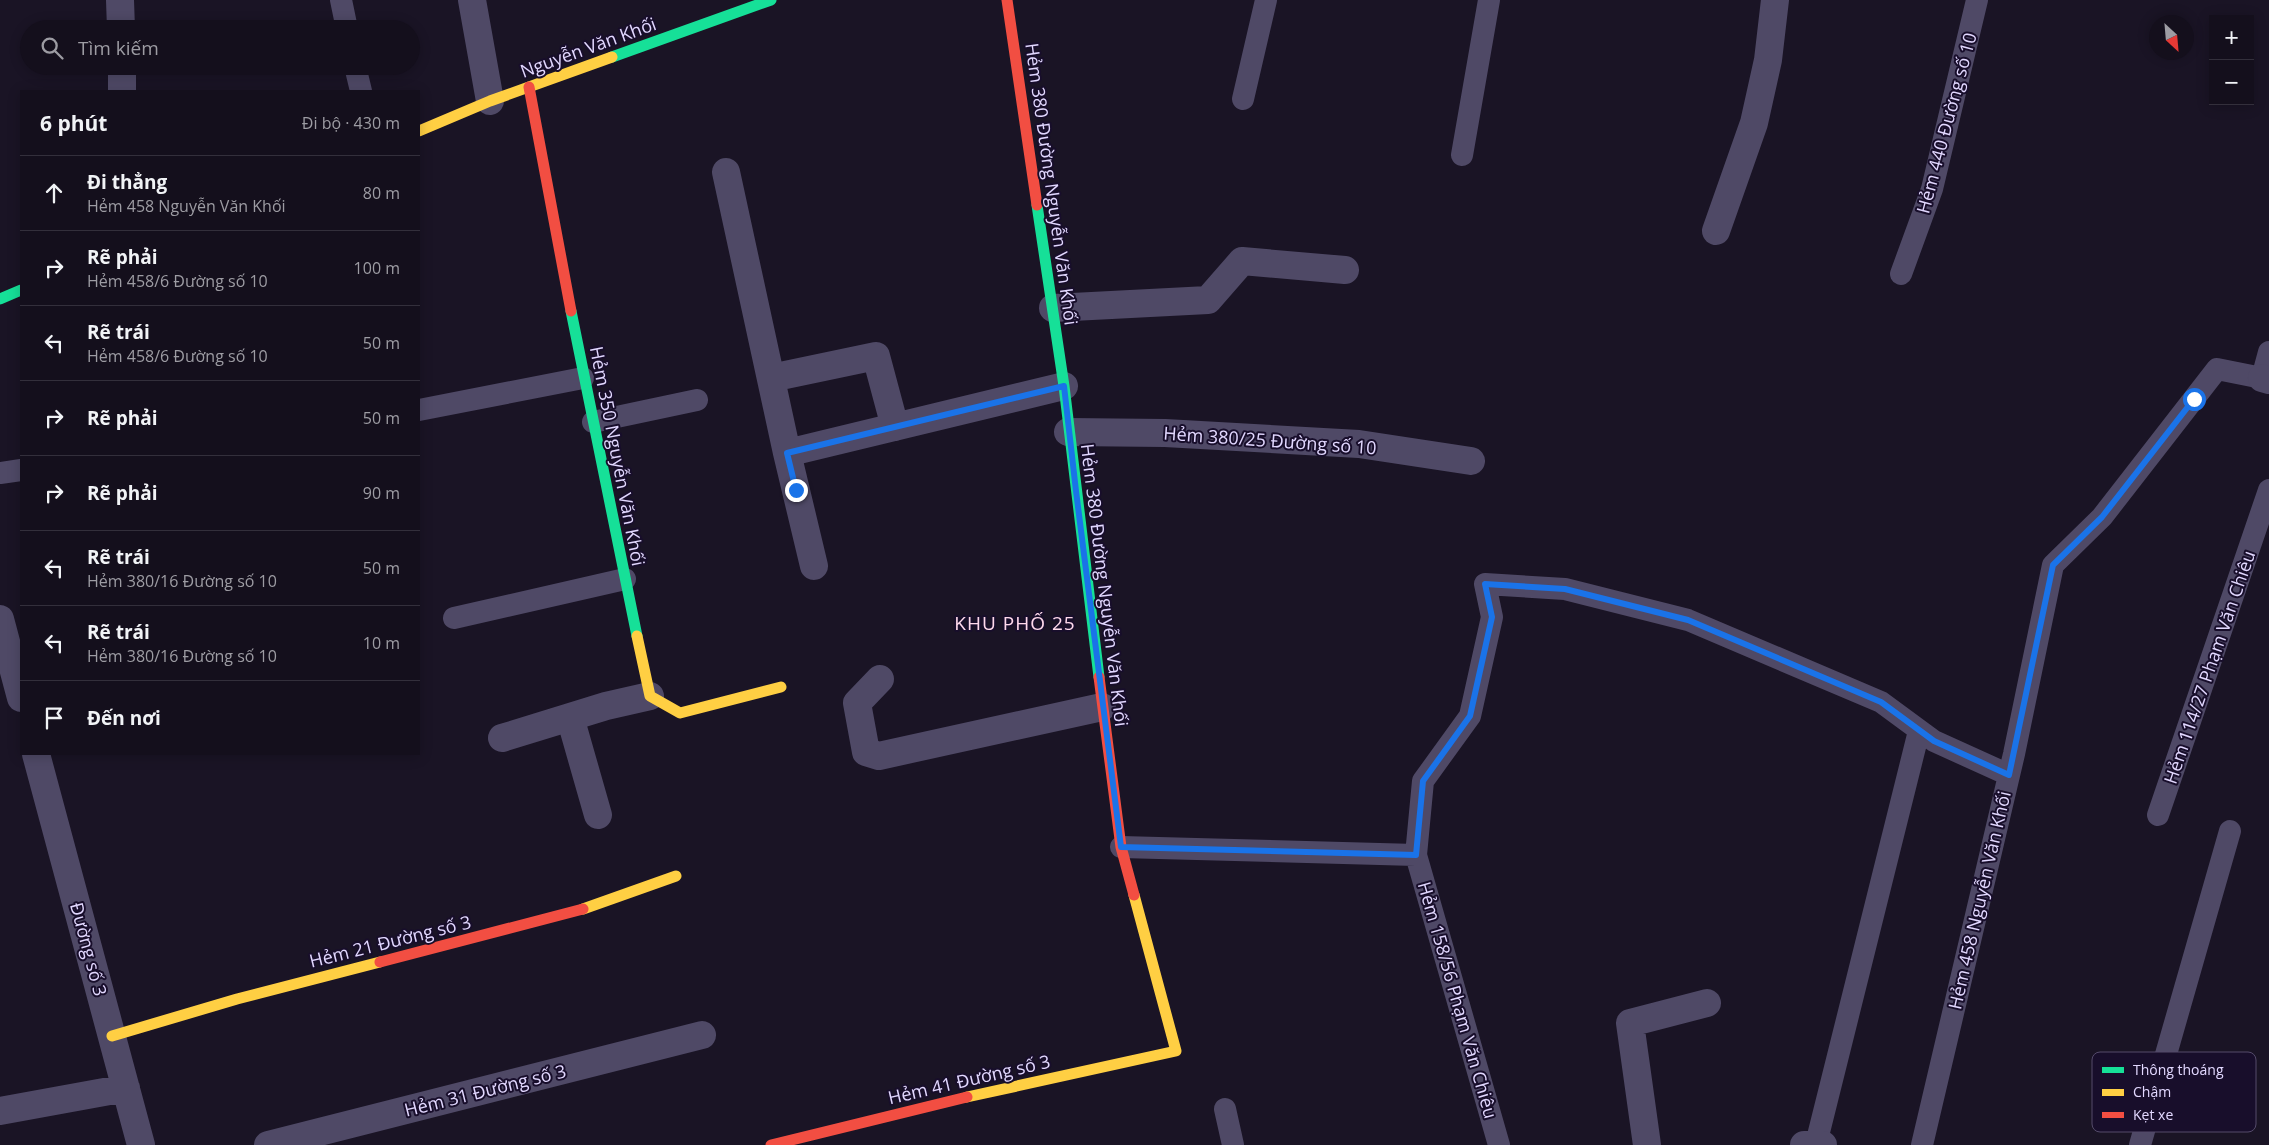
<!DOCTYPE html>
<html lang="vi">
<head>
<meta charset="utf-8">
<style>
	body { margin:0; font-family:"Open Sans",sans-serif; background:#211d29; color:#f1f3f6 }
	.controls { position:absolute; right:15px; top:15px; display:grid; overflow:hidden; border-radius:0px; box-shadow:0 2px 12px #0003 }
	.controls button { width:45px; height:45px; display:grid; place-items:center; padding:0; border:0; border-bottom:1px solid #332f3b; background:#140f1c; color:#f1f3f6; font:25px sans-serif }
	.compass { position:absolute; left:2149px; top:15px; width:45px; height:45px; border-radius:50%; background:#140f1c; box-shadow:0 2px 12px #0003; rotate:154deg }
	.stop { position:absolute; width:15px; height:15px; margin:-11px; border:4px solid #1a73e8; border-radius:50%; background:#fff }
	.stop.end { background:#1a73e8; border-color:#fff; box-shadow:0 1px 5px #0008 }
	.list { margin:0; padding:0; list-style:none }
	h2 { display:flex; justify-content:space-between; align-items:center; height:65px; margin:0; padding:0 20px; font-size:21px }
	h2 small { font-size:16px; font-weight:400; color:#9d9ca3 }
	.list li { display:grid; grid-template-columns:32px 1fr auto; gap:15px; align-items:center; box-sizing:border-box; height:75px; padding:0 20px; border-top:1px solid #332f3b }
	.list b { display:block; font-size:19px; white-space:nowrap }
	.list p { margin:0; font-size:16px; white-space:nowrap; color:#9d9ca3 }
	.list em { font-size:16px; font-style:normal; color:#9d9ca3 }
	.icon { flex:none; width:28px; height:28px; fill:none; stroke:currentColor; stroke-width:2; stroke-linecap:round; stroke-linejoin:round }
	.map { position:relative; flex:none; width:2269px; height:1145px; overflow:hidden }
	.search { position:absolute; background:#140f1c; box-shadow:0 2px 12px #0003; left:20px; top:20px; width:400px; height:55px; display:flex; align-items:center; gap:12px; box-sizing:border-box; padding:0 18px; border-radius:28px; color:#9d9ca3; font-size:19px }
	.panel { position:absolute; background:#140f1c; box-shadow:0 2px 12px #0003; left:20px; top:90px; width:400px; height:665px; border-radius:0px }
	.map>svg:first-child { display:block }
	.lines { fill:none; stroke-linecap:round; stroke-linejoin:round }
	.lane { stroke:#4f4966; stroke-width:22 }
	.street { stroke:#4f4966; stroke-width:28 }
	.fast { stroke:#16e098; stroke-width:11 }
	.slow { stroke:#ffcf43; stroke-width:11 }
	.jam { stroke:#f24e42; stroke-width:11 }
	.route { stroke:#1a73e8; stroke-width:6 }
	.labels { text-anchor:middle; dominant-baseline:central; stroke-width:4; stroke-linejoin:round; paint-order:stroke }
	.street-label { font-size:18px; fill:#e2d8ff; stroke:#180e2b }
	.neighbourhood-label { font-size:19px; letter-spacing:1px; fill:#ffdaec; stroke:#180e2b }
	.key { fill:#180e2b; stroke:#554b6b; stroke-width:1 }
	.key-label { font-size:14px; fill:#e2d8ff }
</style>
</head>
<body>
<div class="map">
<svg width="2269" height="1145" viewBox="0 0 2269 1145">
	<rect width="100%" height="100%" fill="#1a1425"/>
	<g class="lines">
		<path class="lane" d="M341,0L347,29
			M355,66L361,91
			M1243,99L1266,0
			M1462,155L1489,0
			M1901,274L1932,189L1977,0
			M419,410L583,378
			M593,422L697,400
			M0,473L21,470
			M454,618L625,579
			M2158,815L2269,490
			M1121,847L1416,855
			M1225,1109L1233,1145
			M1816,1144L1919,731
			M1499,1145L1416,855L1423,781L1470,716L1492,617L1485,584L1565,589L1688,620L1881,702L1934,741L2009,775
			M1922,1145L2014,754L2053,565L2102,517L2217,369L2262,378L2269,352
			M2140,1145L2230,831"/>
		<path class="street" d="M120,0L121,29
			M472,0L490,101
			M122,66V91
			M726,172L787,453L1064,386
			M1716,231L1754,123L1768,60L1775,0
			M1053,308L1208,300L1242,261L1345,270
			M771,378L876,356L895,427
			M2262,378L2269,380
			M1068,432L1165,433L1359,444L1471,461
			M787,453L814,566
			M0,619L21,698
			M880,679L857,703L866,752L879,756L1102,707
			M570,717L598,815
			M502,738L606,706L650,696
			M36,754L141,1145
			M0,1111L126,1088
			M268,1145L702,1035
			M1647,1145L1630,1023L1707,1003
			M1804,1145H1823"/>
		<path class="fast" d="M612,57L771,0
			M1037,205L1064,386L1099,677
			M0,299L21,290
			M571,311L637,636"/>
		<path class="slow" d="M419,131L490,101L612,57
			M637,636L650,696L680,713L781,687
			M583,909L676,876
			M112,1036L237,999L380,962
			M967,1097L1176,1051L1134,895"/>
		<path class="jam" d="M1007,0L1037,205
			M529,87L571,311
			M1099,677L1121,847L1134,895
			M380,962L583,909
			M771,1145L967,1097"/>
	</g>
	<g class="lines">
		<path class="route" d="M796,490L787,453L1064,386L1076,491L1121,847L1416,855L1423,781L1470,716L1492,617L1485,584L1565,589L1688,620L1881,702L1934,741L2009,775L2053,565L2102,517L2194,399"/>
	</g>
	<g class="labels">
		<g class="street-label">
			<text transform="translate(588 47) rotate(-20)">Nguyễn Văn Khối</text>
			<text transform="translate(1946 123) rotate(-75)">Hẻm 440 Đường số 10</text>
			<text transform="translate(1052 184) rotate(82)">Hẻm 380 Đường Nguyễn Văn Khối</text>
			<text transform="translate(1270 440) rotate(4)">Hẻm 380/25 Đường số 10</text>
			<text transform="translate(618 456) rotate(79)">Hẻm 350 Nguyễn Văn Khối</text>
			<text transform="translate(1105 585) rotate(83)">Hẻm 380 Đường Nguyễn Văn Khối</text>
			<text transform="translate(2209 667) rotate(-71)">Hẻm 114/27 Phạm Văn Chiêu</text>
			<text transform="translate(1979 900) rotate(-77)">Hẻm 458 Nguyễn Văn Khối</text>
			<text transform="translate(390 941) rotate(-14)">Hẻm 21 Đường số 3</text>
			<text transform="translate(89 949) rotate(75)">Đường số 3</text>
			<text transform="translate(1458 1000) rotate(74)">Hẻm 158/56 Phạm Văn Chiêu</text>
			<text transform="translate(969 1079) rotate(-13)">Hẻm 41 Đường số 3</text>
			<text transform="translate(485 1090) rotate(-14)">Hẻm 31 Đường số 3</text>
		</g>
		<g class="neighbourhood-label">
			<text x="1015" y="623">KHU PHỐ 25</text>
		</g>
	</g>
	<rect x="2092" y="1052" width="164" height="80" rx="8" class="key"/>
	<rect x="2102" y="1067" width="22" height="6" fill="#16e098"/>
	<rect x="2102" y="1089" width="22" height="7" fill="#ffcf43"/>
	<rect x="2102" y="1112" width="22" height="6" fill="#f24e42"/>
	<g class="key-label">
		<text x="2133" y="1075">Thông thoáng</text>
		<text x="2133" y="1097">Chậm</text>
		<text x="2133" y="1120">Kẹt xe</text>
	</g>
</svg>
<div class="controls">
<button>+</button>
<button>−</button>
</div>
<svg class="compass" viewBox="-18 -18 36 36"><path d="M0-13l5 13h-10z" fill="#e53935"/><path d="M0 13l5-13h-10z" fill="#9d9ca3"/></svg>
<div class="stop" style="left:2194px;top:399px"></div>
<div class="stop end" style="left:796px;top:490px"></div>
<div class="search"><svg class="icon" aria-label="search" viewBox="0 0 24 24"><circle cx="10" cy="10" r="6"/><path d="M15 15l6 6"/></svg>Tìm kiếm</div>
<section class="panel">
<h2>6 phút<small>Đi bộ · 430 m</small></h2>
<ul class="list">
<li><svg class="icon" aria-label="ahead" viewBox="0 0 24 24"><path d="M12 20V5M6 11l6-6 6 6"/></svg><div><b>Đi thẳng</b><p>Hẻm 458 Nguyễn Văn Khối</p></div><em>80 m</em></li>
<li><svg class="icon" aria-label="right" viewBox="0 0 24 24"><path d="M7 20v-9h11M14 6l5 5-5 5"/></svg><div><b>Rẽ phải</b><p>Hẻm 458/6 Đường số 10</p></div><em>100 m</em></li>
<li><svg class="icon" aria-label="left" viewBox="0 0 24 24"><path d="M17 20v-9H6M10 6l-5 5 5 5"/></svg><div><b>Rẽ trái</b><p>Hẻm 458/6 Đường số 10</p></div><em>50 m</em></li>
<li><svg class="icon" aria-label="right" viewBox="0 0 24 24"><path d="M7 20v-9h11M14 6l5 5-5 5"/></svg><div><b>Rẽ phải</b></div><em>50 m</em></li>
<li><svg class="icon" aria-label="right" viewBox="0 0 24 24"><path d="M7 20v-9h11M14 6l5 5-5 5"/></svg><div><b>Rẽ phải</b></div><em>90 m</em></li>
<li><svg class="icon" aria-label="left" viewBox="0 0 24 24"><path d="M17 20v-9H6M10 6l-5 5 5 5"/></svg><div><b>Rẽ trái</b><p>Hẻm 380/16 Đường số 10</p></div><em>50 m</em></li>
<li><svg class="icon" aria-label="left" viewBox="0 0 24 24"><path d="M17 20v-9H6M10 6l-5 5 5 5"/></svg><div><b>Rẽ trái</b><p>Hẻm 380/16 Đường số 10</p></div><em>10 m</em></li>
<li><svg class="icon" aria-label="arrive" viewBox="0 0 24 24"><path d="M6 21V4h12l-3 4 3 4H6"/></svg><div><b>Đến nơi</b></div></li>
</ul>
</section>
</div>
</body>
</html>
